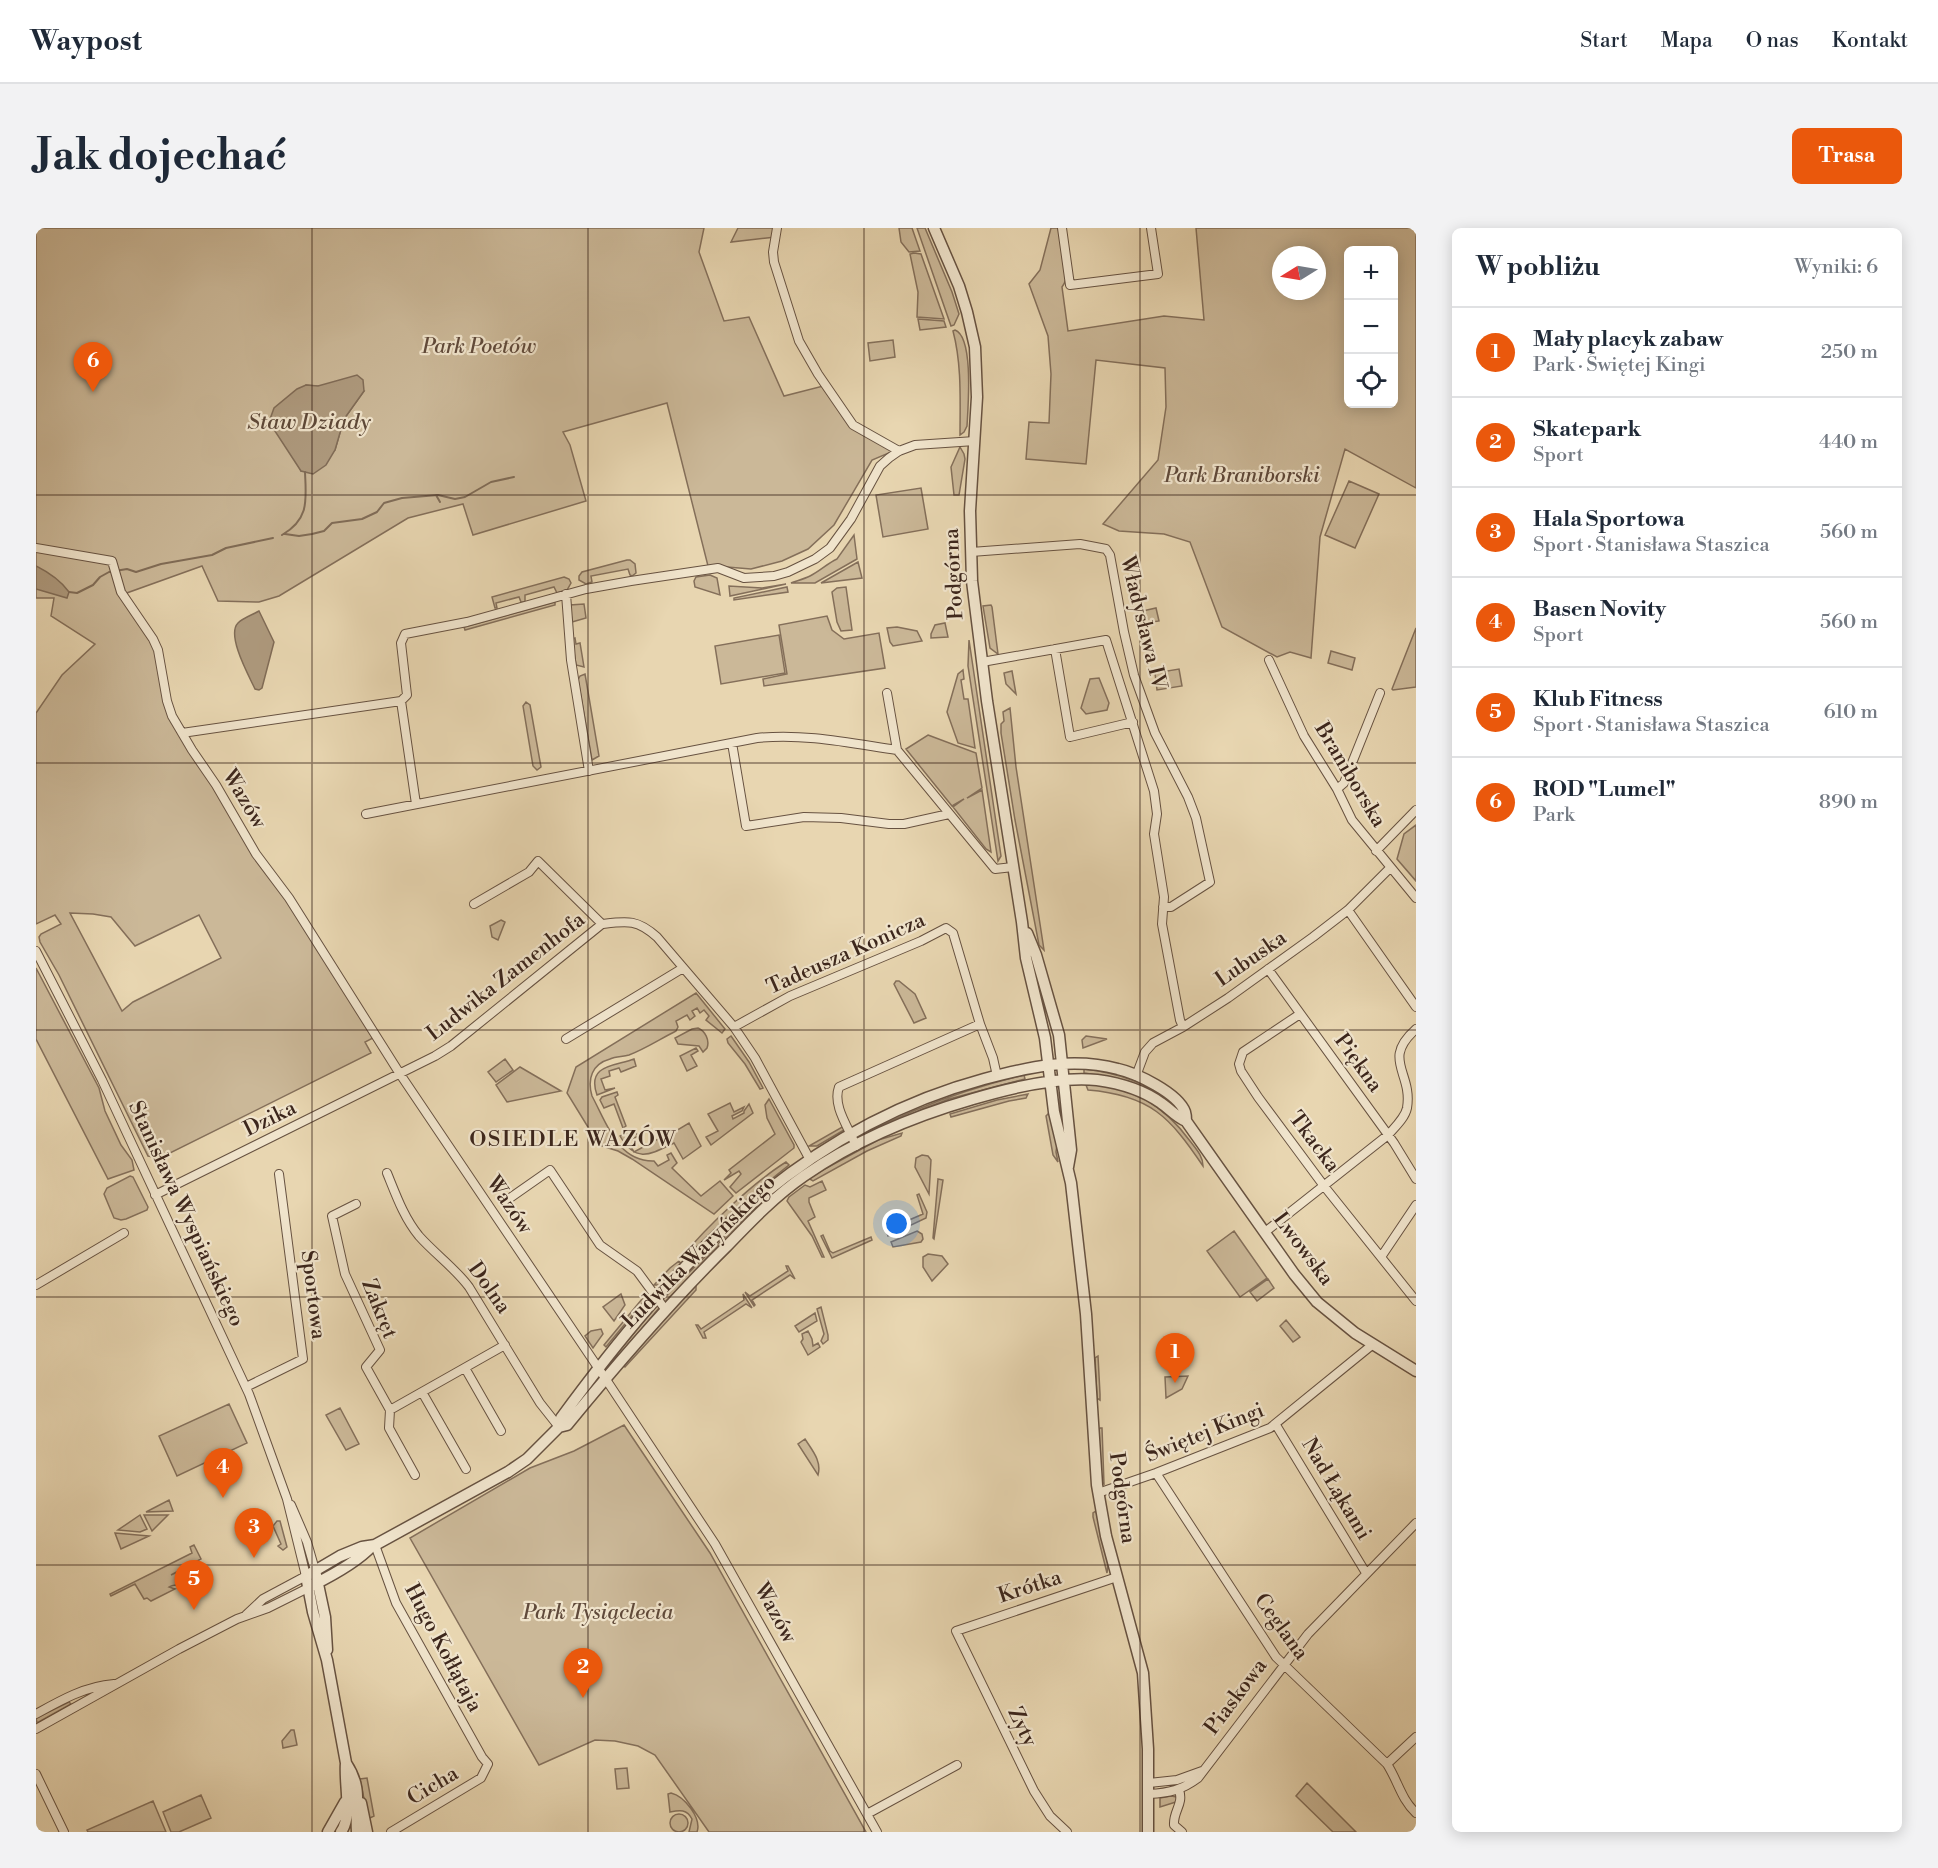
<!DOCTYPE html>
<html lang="pl">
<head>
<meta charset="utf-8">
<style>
	body { margin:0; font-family:"Libre Bodoni",serif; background:#f2f2f3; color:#1f2937 }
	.controls { position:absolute; right:18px; top:18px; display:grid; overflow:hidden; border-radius:9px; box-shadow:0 3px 15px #0003 }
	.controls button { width:54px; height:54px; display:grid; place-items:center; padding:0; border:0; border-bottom:2px solid #e0e1e3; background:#fff; color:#1f2937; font:30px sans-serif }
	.compass { position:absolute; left:1236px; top:18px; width:54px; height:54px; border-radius:50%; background:#fff; box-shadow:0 3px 15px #0003; rotate:259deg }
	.you { position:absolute; left:861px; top:996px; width:21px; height:21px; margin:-15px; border:4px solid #fff; border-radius:50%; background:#1a73e8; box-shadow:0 0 0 9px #1a73e833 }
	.badge { display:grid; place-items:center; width:39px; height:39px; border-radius:50%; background:#ea580c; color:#fff; font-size:20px; font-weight:700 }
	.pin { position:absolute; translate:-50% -50px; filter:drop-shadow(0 2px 3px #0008) }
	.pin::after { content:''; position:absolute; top:32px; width:21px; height:18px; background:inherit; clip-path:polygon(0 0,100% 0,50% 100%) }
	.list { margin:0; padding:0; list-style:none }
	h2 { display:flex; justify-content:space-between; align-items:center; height:78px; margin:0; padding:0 24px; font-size:26px }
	h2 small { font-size:20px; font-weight:400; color:#747a83 }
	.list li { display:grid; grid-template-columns:39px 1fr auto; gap:18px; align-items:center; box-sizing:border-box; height:90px; padding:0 24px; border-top:2px solid #e0e1e3 }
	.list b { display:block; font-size:22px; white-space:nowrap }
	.list p { margin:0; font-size:20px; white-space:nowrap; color:#747a83 }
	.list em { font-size:20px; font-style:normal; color:#747a83 }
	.icon { flex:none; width:33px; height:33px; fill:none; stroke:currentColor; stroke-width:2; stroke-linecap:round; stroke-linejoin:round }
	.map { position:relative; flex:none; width:1380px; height:1604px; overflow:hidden; border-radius:9px }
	header { display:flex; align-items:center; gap:36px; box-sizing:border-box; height:84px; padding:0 30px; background:#fff; border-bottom:2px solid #e0e1e3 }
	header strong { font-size:28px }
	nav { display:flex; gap:33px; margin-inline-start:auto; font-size:21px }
	.intro { display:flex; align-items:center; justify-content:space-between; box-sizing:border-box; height:144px; padding:0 36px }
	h1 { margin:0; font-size:42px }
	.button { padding:15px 27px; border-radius:9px; background:#ea580c; color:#fff; font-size:21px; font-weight:700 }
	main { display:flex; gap:36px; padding:0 36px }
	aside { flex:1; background:#fff; border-radius:9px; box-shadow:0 3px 15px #0003 }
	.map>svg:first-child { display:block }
	.green { fill:#cbb898; stroke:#846f5a; stroke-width:1.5; fill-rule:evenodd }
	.water { fill:#ae9a7e; stroke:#806c57; stroke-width:1.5 }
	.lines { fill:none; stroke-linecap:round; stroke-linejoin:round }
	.stream { stroke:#806c57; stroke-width:2 }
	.minor-casing { stroke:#675241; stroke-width:10 }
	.tertiary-casing { stroke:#675241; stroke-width:13 }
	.minor { stroke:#f0e4cc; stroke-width:8 }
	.tertiary { stroke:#f0e4cc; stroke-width:10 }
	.grid { fill:none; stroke:#3c261c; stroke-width:1.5; stroke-opacity:0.55 }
	.labels { text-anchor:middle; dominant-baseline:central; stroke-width:4.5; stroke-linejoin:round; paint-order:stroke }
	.park-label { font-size:21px; font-style:italic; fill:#604a3b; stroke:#f0e4cc }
	.street-label { font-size:21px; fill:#3c261c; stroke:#f0e4cc }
	.water-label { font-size:22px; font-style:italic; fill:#5e4939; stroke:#f0e4cc }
	.neighbourhood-label { font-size:22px; letter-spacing:1.5px; fill:#3c261c; stroke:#f0e4cc }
</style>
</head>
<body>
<header>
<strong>Waypost</strong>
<nav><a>Start</a><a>Mapa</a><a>O nas</a><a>Kontakt</a></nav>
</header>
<div class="intro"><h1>Jak dojechać</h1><a class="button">Trasa</a></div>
<main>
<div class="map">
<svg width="1380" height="1604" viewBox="0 0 1380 1604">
	<rect width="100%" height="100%" fill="#e8d6b1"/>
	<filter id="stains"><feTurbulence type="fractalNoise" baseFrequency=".00333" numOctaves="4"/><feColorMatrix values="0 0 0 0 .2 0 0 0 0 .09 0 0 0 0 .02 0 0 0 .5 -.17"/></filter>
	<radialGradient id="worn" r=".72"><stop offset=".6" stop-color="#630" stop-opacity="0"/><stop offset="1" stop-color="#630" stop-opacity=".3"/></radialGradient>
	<path class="green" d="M0,0H668L663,24L688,93L713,89L748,168L787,158L818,201L860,222L836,232L798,297L772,321L746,333L715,341L691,339L673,342L631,175L527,204L534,217L550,273L437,307L427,276L372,290L243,368L223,374L182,373L166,338L88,366L123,422L135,488L250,666L337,810L329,814L335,825L124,930L112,928L23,747L4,714L3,709L5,706L25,696L19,687L0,696V485L26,447L59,416L15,388L18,370H0ZM270,157L328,163L308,191L299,222L265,243L258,229ZM34,685L57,686L75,689L99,718L163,687L185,730L97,774L86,783Z
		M702,0H743L740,9L695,14Z
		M863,0H876L884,23L873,24L865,14Z
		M881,0H889L916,64L923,86L918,97L915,98Z
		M1015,0H1022C1026,17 1038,43 1026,59L1032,103L1128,88L1168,92L1160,0H1380V260L1309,221L1284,309L1275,430L1254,424L1241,429L1186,399L1154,314L1128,306L1083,303L1067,296L1122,232L1130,179L1129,140L1060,132L1050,236L990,231L993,194L1013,195L1015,146L1012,108L993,56L1004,42ZM1312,22H1358V176H1312ZM1245,27H1281V63H1245Z
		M878,25L885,26L908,91L881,89L882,64L874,26Z
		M882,91L908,93L910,99L884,102Z
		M919,102C938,109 932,179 931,198L928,204L924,207C924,173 926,137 917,103Z
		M857,112L859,129L834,133L832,115Z
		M924,219L928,226L929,231L923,267H918L915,239Z
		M1313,253L1343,266L1319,320L1289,307Z
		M885,260L892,301L847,309L840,267Z
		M818,307L821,331L779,355H755C760,353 768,351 774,348C784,343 792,335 801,331Z
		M591,332H594L599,336L600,345L596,348L594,347L592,341L555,348L556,354L550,356L543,352V348L546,344Z
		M822,334L826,350L785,355Z
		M674,347L681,350L684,367L659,359L658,353L660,349Z
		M528,349L533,351L535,355L531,362L521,365L518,359L489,367V374H485L483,369L460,375L461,380H459L456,369Z
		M750,356L694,368L693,358L726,360Z
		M751,359L752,364L698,372V370Z
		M810,359L816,402L805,403L801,394L796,364L801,360Z
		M519,374V377L429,402L428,399Z
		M548,376L550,390L536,394L534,377Z
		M955,377L956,379L962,426L954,420L947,378Z
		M1120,380L1123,393L1105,396L1102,384Z
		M791,388L796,402L808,411L843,405L849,440L728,458L727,451L751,446L743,397Z
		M909,395L912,409L895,410V406L899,397Z
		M861,399L881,403L886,413L857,418L854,414L851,400Z
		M1380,400V459L1357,462L1356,461Z
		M743,407L749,445L685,456L679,418Z
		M539,410L540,416L544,415L548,439L540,437L536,411Z
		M933,412L965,628L962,633L932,438Z
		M1295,423L1319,430L1316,442L1292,435Z
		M1143,441L1146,458L1121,462L1119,445Z
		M927,442L928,451L925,452L928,471H932L939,520L922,515L911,484L922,446Z
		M976,443L980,466L970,456L968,445Z
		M549,446L563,528L556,532L542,452L544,448Z
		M1063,450L1073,475L1071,482L1050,486L1045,480L1054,451Z
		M490,474L494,477L505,539L501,542L497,538L487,478Z
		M974,480L980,539L1008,722L1003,717L979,592L965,505V496L968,493L967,484Z
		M892,507L940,525L946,560L931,570L946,562L955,624L950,621L917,579L928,571L916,578L870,521Z
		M1380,597V653L1361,631L1368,606Z
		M465,692L469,694L462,712L456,709L454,698Z
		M0,740L63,860L69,883L85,917L96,932L98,942L72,951L0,811Z
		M860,753H863L879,766L890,790L878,795L858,756Z
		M660,765L689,801L686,805L670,792L673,788L668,782L664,785L661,780L656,783L659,788L654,792L651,787L640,793L642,799L640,803C624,811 609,821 593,827C587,829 580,828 574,831C556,836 551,851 556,868C571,896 582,934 618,933L622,938L633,932L631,927L635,925L641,935L636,940L665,968L684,953L697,968L678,986L596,931L582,923L563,917L531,865L540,839Z
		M662,800C669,803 674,812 671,820L667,824L663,818L642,816L639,810L656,801Z
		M695,808L713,834L727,860L724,861L709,836L692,815L691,811Z
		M1050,808L1071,811L1047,820L1046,812Z
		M660,820L662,823L655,827L661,838L651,843L644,828Z
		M469,831L477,842L460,854L452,844Z
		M598,831L600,838L585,844L583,840L573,843L574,848L565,851L569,862L579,860L561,867C550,836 580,838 598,831Z
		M484,839L525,863L471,874L460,857Z
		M1048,841C1082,845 1110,854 1137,876L1073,849L1048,845Z
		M988,847L989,851L913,871L887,881L777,934C845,894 911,865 988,847Z
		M1050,857C1094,854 1130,880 1154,913C1160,921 1167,928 1167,938C1134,889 1114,867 1052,862Z
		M581,864L582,867L579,869L590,898L587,900L578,876L568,880L564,872L566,869Z
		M992,866L990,870L973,873L915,889L914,886L961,872Z
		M733,871L758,917V920L700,965L694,959L705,946L703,943L688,952L695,945L693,942L739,906L731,890L729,877Z
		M694,875L698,884L708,879L706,883L696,888L697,891L708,885V883L713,876L717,885L675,917L670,909L682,903L672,886Z
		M1014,884L1021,916L1020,924L1022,934L1017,927L1010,888Z
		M653,895L665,918L647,931L638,915C615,926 600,936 584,908L598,901L602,908L592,914L598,924L633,905L635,906Z
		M808,898V902L781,918H773Z
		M866,905L865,908L831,923L777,953L772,950L842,912Z
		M886,927L892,928L895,932L893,966L879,939L880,930Z
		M750,934L753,937L702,978L649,1031L646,1029C670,999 718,954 750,934Z
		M94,948L97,949L112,979L111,982L90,991L85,992L78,990L68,966L71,960Z
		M902,951L907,952L898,1011L897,1010Z
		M786,953L790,962L773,970V974L779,989L772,993L788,1029H786L776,1008L751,973L753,969L769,957L774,959Z
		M883,966L891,984L890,990L852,1008L850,1002L887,986L881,967Z
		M729,970L731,971L729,974L623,1080L582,1130L579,1128L626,1071Z
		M881,1003L886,1006L887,1011L885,1014L857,1019L855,1014Z
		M1198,1003L1231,1050L1204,1069L1171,1023Z
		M787,1007L794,1023L797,1025L835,1009L836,1012L796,1030L785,1008Z
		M892,1026L906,1028L912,1036L896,1053L887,1039V1029Z
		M643,1033L645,1036L623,1057H618L634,1040Z
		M750,1038H752L759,1051L754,1047L716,1072L719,1077L718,1078L709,1064L714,1068L752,1043Z
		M1232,1051L1238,1060L1221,1073L1214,1064Z
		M660,1057V1062L589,1139L588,1137L631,1086Z
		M611,1065L612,1068L570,1119L568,1117Z
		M585,1066L589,1077L578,1093L567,1079Z
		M707,1066L716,1080L710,1076L668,1104L670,1110H667L660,1097H662L665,1101L708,1072Z
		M785,1079L792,1107V1112L787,1116L785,1113L788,1106L781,1081Z
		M779,1085L781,1093L763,1104L759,1098Z
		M1250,1092L1264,1109L1257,1114L1244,1098Z
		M565,1101L567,1106L557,1120L549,1108L555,1103Z
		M772,1103L776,1111L777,1118L782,1115L784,1119L772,1127L765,1114L767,1111L766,1106Z
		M1062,1128L1064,1166V1172L1061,1170L1059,1130Z
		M1152,1148L1146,1161L1130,1170L1129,1149Z
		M193,1176L211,1215L141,1248L123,1208Z
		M304,1180L323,1216L310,1222L290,1187Z
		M588,1197L674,1325L830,1604H673L619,1527L602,1518L579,1513L559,1512L503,1537L374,1310L494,1240L538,1223Z
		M1064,1200H1066L1068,1256L1066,1255L1062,1203Z
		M769,1211C776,1222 786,1233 782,1247L762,1216Z
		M133,1272L137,1283L110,1284Z
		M1060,1283L1072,1337L1071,1345L1057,1289V1285Z
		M104,1287L111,1301L104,1304L82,1302Z
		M108,1287H132L116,1303Z
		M241,1293H244L251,1319L247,1322L242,1318L245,1316L237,1298Z
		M79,1305L113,1308L85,1321Z
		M158,1317L165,1331L135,1347L160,1335L151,1355C145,1358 137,1356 133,1359L139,1361L115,1373L111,1370L108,1371L99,1356L75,1368L74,1366L156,1325L154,1319Z
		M33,1474L35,1476L1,1495L0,1490Z
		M255,1502H258L261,1517L247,1520L246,1513Z
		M591,1540L593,1560L581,1561L579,1541Z
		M331,1550L338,1588L332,1591L324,1551Z
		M1271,1555L1320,1604H1297L1260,1568Z
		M635,1565C648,1568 666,1590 661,1604H653L656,1591C651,1581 644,1582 634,1584L632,1566Z
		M165,1567L175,1590L143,1604H135L127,1584Z
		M1135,1568L1141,1569L1143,1573L1124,1579V1570Z
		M117,1573L130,1604H52L51,1602Z
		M634 1595a9 9 0 1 1 18 0a9 9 0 1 1-18 0Z"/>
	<path class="water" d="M321,147L327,152L328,163L308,191L299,222L290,237L277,246L265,243L233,194L238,180L261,161L270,157L282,158Z
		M0,338C12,344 25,353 33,364L31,370L0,361Z
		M223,383L238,414L226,460L223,462L219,461C213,448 190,407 202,395C207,390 216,387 223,383Z"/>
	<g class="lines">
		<path class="stream" d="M400,267L404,274
			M249,306L263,308L276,306L288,303L296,295L326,291L341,284L348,275L366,270L402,267L419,271L429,269L455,254L478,249
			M246,307C274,291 270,271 269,244
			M33,364L41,365L57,357L64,349L73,344L91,341L100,344L125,336L176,327L190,320L237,310"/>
		<defs>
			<path id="minor" d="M741,0L737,24L738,34L763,113L782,146L817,197L863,223
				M1026,0L1034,57L1122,46L1115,0
				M0,320L76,333L85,364L117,411L122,422L131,473L136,488L156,522L180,557L220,626L253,670L364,846L569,1150L679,1316L841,1604
				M935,324L1044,316L1070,321L1074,327L1088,404L1098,447L1119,505L1152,569L1160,590L1174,654L1135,679H1127
				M530,366L535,432L553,543
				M1019,421L1034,509L1097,494
				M1233,432L1268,508L1301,561L1316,592L1380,670
				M946,434L1070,412L1118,563L1121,586L1118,606L1128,669L1126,696L1144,792L1147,799
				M851,465L861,522L959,641L977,639
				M365,473L380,576
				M146,505L365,473L371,467L365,415L369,406L431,394L550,361L595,353L682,340L708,350L738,348L752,344L779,331L794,320L815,291L844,238L853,230L863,223L879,217L939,213
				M696,515L710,598L768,589L805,590L853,596H868L913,586
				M1301,561L1308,555L1344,465
				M330,586L721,510C768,505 814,515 861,522
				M1340,623L1380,582
				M438,676L493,644L502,633L566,696
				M1312,682L1380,779
				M0,723L66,852L213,1166L251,1271L270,1348L227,1371L210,1387
				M1232,741L1358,915L1380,951
				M1264,786L1207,824L1203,836L1205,843L1222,869L1288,958L1380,1073
				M944,796L957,830L961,848
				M698,799L754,768L885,713L910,700L917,705L944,796L803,859C796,878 813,900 820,918
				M530,811L647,740
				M1100,848L1109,824L1117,815L1147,799L1192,770L1277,709L1312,682L1354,640
				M351,945C360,967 368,990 383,1008C399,1026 419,1040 433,1059L504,1175L523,1199
				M119,967L399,828L415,818L566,696C591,693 601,691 621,709L698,799L719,830L773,930
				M474,970L514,942L564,1017L601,1043L629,1081
				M320,976L296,988L309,1046L344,1122L330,1139L354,1182L469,1117
				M1229,1004L1352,907C1359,899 1369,890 1371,880C1377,844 1345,832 1380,801
				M1345,1029L1380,977
				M0,1057L88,1005
				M429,1140L465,1203
				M210,1159L267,1131L243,946
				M386,1164L430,1241
				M354,1182L353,1200L379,1247
				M1240,1197L1330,1345
				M1120,1245L1240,1429L1351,1536C1362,1553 1365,1571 1380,1585
				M1062,1265L1120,1245L1234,1200L1336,1117
				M255,1277L271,1314L279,1342
				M339,1317L360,1375L446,1529L452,1536L445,1550L355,1604
				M0,1486C25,1472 50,1458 78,1456
				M0,1501L143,1421L201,1391L232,1380L272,1360
				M1351,1536L1380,1509
				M0,1546L28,1604
				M1113,1555L1141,1552L1166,1543
				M1143,1562C1148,1576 1137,1583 1138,1597L1146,1604
				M1113,1566C1133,1565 1146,1562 1162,1550L1272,1406L1380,1295
				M831,1586L921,1537
				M1031,1604L1014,1588L998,1563L920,1403L1081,1349"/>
			<path id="tertiary" d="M898,0L923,58L931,84L939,119L941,169L934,283L936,353L951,473L986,694L990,730L1009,810L1018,884L1035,955L1050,1086L1061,1257L1070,1308L1107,1445L1112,1521V1604
				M991,705L1000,727L1023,807L1035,922L1032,939
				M523,1199L525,1190C637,1038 759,902 948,851C992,839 1037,829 1082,841C1100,845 1142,865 1149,884C1150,887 1150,890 1150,893
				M279,1342L289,1389L291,1422
				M277,1357C297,1347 321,1334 336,1318
				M310,1535C327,1561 319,1576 321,1604
				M325,1575L331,1604
				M292,1604L309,1574
				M305,1604C317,1587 308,1556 310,1535L291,1432L277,1384L270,1348L304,1328L326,1319L339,1317L472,1244L491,1231L523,1199L531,1197C582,1135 634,1074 691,1018C715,993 739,968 768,948C818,913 878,888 937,871C974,860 1022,848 1061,852C1083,855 1107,862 1125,875C1134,881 1140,889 1150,893L1258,1046L1281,1074L1319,1105L1380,1143"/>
		</defs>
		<use href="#minor" class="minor-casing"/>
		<use href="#tertiary" class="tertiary-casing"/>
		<use href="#minor" class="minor"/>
		<use href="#tertiary" class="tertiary"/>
	</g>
	<path class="grid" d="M276,0V1604M552,0V1604M828,0V1604M1104,0V1604M0,267H1380M0,535H1380M0,802H1380M0,1069H1380M0,1337H1380"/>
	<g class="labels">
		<g class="park-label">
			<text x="443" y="119">Park Poetów</text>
			<text x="1206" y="248">Park Braniborski</text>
			<text x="562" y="1385">Park Tysiąclecia</text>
		</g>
		<g class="street-label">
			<text transform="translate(918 346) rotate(-93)">Podgórna</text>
			<text transform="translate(1107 395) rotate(76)">Władysława IV</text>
			<text transform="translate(1314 547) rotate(59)">Braniborska</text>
			<text transform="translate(208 571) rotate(59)">Wazów</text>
			<text transform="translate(810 726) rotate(-24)">Tadeusza Konicza</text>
			<text transform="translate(1215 731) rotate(-35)">Lubuska</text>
			<text transform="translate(470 749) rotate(-38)">Ludwika Zamenhofa</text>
			<text transform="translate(1322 835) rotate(54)">Piękna</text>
			<text transform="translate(234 891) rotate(-26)">Dzika</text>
			<text transform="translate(1278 914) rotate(53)">Tkacka</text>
			<text transform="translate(473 977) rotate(56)">Wazów</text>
			<text transform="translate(150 986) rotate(65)">Stanisława Wyspiańskiego</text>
			<text transform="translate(1267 1021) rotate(53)">Lwowska</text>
			<text transform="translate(663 1024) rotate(-45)">Ludwika Waryńskiego</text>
			<text transform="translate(453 1060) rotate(55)">Dolna</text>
			<text transform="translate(277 1067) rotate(83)">Sportowa</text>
			<text transform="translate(343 1081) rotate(68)">Zakręt</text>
			<text transform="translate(1169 1205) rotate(-22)">Świętej Kingi</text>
			<text transform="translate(1300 1261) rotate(59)">Nad Łąkami</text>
			<text transform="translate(1086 1270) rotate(82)">Podgórna</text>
			<text transform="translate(994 1359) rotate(-18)">Krótka</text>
			<text transform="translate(739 1385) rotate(61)">Wazów</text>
			<text transform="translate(1245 1399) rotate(54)">Ceglana</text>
			<text transform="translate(407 1420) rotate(62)">Hugo Kołłątaja</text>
			<text transform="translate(1200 1469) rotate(-53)">Piaskowa</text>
			<text transform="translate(986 1499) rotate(64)">Zyty</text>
			<text transform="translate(397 1558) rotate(-31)">Cicha</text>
		</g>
		<g class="water-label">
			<text x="273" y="194">Staw Dziady</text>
		</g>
		<g class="neighbourhood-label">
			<text x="537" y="911">OSIEDLE WAZÓW</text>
		</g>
	</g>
	<rect width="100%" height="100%" filter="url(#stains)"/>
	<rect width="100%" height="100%" fill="url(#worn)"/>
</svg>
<div class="controls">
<button>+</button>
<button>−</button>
<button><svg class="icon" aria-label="locate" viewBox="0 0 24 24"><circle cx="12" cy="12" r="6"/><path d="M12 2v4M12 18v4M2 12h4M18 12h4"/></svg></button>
</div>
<svg class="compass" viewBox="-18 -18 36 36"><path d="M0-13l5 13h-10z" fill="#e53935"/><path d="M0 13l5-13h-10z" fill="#747a83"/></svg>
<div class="you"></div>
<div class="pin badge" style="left:1139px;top:1155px">1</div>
<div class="pin badge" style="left:547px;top:1470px">2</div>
<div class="pin badge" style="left:218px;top:1330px">3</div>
<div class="pin badge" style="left:187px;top:1270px">4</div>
<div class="pin badge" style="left:158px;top:1382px">5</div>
<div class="pin badge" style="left:57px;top:164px">6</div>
</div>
<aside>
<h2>W pobliżu<small>Wyniki: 6</small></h2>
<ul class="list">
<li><span class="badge">1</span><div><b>Mały placyk zabaw</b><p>Park · Świętej Kingi</p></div><em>250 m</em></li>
<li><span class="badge">2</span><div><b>Skatepark</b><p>Sport</p></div><em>440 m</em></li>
<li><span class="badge">3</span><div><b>Hala Sportowa</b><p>Sport · Stanisława Staszica</p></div><em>560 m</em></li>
<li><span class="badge">4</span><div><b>Basen Novity</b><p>Sport</p></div><em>560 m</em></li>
<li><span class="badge">5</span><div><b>Klub Fitness</b><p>Sport · Stanisława Staszica</p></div><em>610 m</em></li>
<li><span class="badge">6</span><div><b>ROD &quot;Lumel&quot;</b><p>Park</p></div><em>890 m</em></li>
</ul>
</aside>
</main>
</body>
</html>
